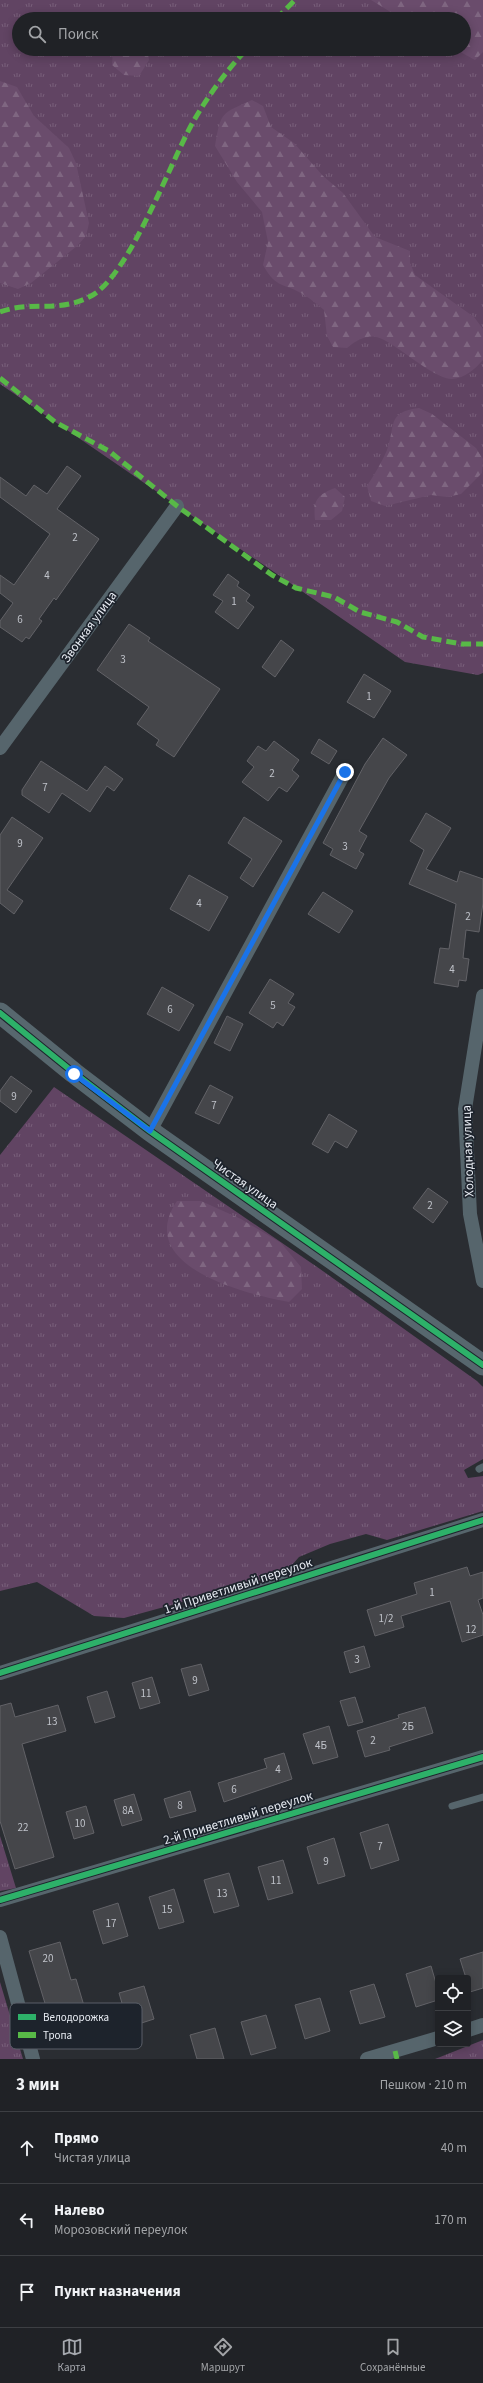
<!DOCTYPE html>
<html lang="ru">
<head>
<meta charset="utf-8">
<style>
	body { margin:0; font-family:"Source Sans 3",sans-serif; background:#282a2e; color:#f1f3f6 }
	.controls { position:absolute; right:12px; bottom:12px; display:grid; overflow:hidden; border-radius:4px; box-shadow:0 2px 10px #0003 }
	.controls button { width:36px; height:36px; display:grid; place-items:center; padding:0; border:0; border-bottom:1px solid #3d3f43; background:#202226; color:#f1f3f6; font:20px sans-serif }
	.stop { position:absolute; width:12px; height:12px; margin:-9px; border:3px solid #1a73e8; border-radius:50%; background:#fff }
	.stop.end { background:#1a73e8; border-color:#fff; box-shadow:0 1px 4px #0008 }
	.list { margin:0; padding:0; list-style:none }
	h2 { display:flex; justify-content:space-between; align-items:center; height:52px; margin:0; padding:0 16px; font-size:17px }
	h2 small { font-size:13px; font-weight:400; color:#a2a4a7 }
	.list li { display:grid; grid-template-columns:26px 1fr auto; gap:12px; align-items:center; box-sizing:border-box; height:72px; padding:0 16px; border-top:1px solid #3d3f43 }
	.list b { display:block; font-size:15px; white-space:nowrap }
	.list p { margin:0; font-size:13px; white-space:nowrap; color:#a2a4a7 }
	.list em { font-size:13px; font-style:normal; color:#a2a4a7 }
	.icon { flex:none; width:22px; height:22px; fill:none; stroke:currentColor; stroke-width:2; stroke-linecap:round; stroke-linejoin:round }
	.map { position:relative; flex:none; width:483px; height:2059px; overflow:hidden }
	.search { position:absolute; background:#202226; box-shadow:0 2px 10px #0003; left:12px; right:12px; top:12px; height:44px; display:flex; align-items:center; gap:10px; box-sizing:border-box; padding:0 14px; border-radius:22px; color:#a2a4a7; font-size:15px }
	.sheet { height:268px; background:#202226 }
	nav { display:flex; justify-content:space-around; align-items:center; box-sizing:border-box; height:56px; border-top:1px solid #3d3f43; background:#202226; font-size:11px; color:#a2a4a7 }
	nav a { display:grid; justify-items:center; gap:2px }
	nav .on { color:#a6a9af }
	.map>svg:first-child { display:block }
	.grass { fill:url(#grass-tufts); fill-rule:evenodd }
	.forest { fill:url(#forest-firs) }
	.building { fill:#45464a; stroke:#626267 }
	.lines { fill:none; stroke-linecap:round; stroke-linejoin:round }
	.lane { stroke:#56656c; stroke-width:7 }
	.street { stroke:#56656c; stroke-width:14 }
	.secondary { stroke:#57676e; stroke-width:21 }
	.quiet { stroke:#58b947; stroke-width:5; stroke-dasharray:10 5; stroke-linecap:butt }
	.cycleway-casing { stroke:#1d232c; stroke-width:8 }
	.cycleway { stroke:#2db169; stroke-width:6 }
	.route { stroke:#1a73e8; stroke-width:5 }
	.labels { text-anchor:middle; dominant-baseline:central; stroke-width:3.5; stroke-linejoin:round; paint-order:stroke }
	.number-label { font-size:11px; fill:#bfc2c9 }
	.street-label { font-size:13px; fill:#e8ecf3; stroke:#1d232c }
	.key { fill:#1d232c; stroke:#5a5f68; stroke-width:1 }
	.key-label { font-size:11px; fill:#e8ecf3 }
</style>
</head>
<body>
<div class="map">
<svg width="483" height="2059" viewBox="0 0 483 2059">
	<defs>
		<pattern id="grass-tufts" width="24" height="20" patternUnits="userSpaceOnUse"><rect width="24" height="20" fill="#614463"/><path d="M3 7l-1-3M5 7V3M7 7l1-3M15 17l-1-3M17 17v-4M19 17l1-3" fill="none" stroke="#785f7a"/></pattern>
		<pattern id="forest-firs" width="22" height="20" patternUnits="userSpaceOnUse"><rect width="22" height="20" fill="#6a4c6c"/><path d="M5 1l3.5 6h-7zM16 11l3.5 6h-7z" fill="#7f6681"/></pattern>
	</defs>
	<rect width="100%" height="100%" fill="#2a2d32"/>
	<path class="grass" d="M0,0H483V673L478,675L405,662L0,384ZM19,19H464V49H19Z
		M54,1087L320,1269L477,1381L483,1387V1459L464,1470L468,1478L483,1476V1511L387,1540L366,1534L330,1544L299,1557L284,1574L124,1618L94,1616L37,1582L0,1591V1155Z
		M0,1836L16,1888L0,1891Z
		M0,1982L23,2059H0Z
		M483,2040V2059H434H435Z"/>
	<path class="forest" d="M371,0H483V52L475,60L455,49H464V19H402Z
		M113,49H147L149,60L139,76L124,75L112,65Z
		M0,81L17,87L34,116L69,148L76,163L89,223L86,236L77,246L31,283L18,289L0,283Z
		M252,100L263,106L271,127L294,143L323,176L343,193L375,237L410,251V263L415,275L474,317L483,329V360C475,369 465,378 452,379C437,379 407,354 394,346C386,341 377,335 368,337C360,338 353,343 347,348L333,347L327,336L324,310C318,305 311,299 304,295C284,282 277,290 263,265L268,242L262,212L237,182L215,146C221,111 221,114 252,100Z
		M419,408L432,414L476,448L483,459L482,473L461,494L447,497L431,495L385,506L371,501L367,486C374,475 382,462 387,450C396,426 386,412 419,408Z
		M335,488L345,497L342,511L331,520H315C313,500 317,495 335,488Z
		M177,1201H201L241,1219L281,1243L301,1267L302,1289L289,1302C245,1294 133,1266 177,1201Z"/>
	<path class="building" d="M67,466L81,476L57,509L99,539L56,600L54,598L39,619L42,621L29,639L26,637L22,642L0,627V621L13,603L0,593V575L14,585L50,534L0,497V477L26,496L34,485L47,494Z
		M228,574L239,582L237,586L250,595L246,601L254,607L238,629L215,612L223,601L213,595Z
		M129,624L150,638L148,641L220,689L174,757L156,745L159,740L137,724L149,707L97,670Z
		M281,640L294,650L275,677L262,667Z
		M364,674L391,691L374,718L347,702Z
		M383,738L407,755L389,778L359,831L367,836L359,851L364,854L356,869L330,855L333,849L323,843L365,764Z
		M319,739L337,751L329,764L311,753Z
		M274,741L299,760L292,770L299,776L287,792L279,787L268,801L242,782L254,767L247,761L258,746L266,751Z
		M41,761L87,791L105,766L123,779L114,791L107,786L90,812L62,793L49,813L22,795V790Z
		M426,813L451,828L426,869L457,882L460,871L483,879V903L479,932L466,930L463,958L469,959L466,981L459,980L458,987L434,983L440,948L449,949L456,904L409,884L424,850L410,841Z
		M12,817L43,838L7,890L23,901L14,914L0,903V835Z
		M244,817L282,841L253,887L240,878L252,859L228,843Z
		M189,875L228,897L209,931L170,909Z
		M323,892L353,911L339,933L308,914Z
		M270,979L294,994L288,1003L295,1007L283,1026L277,1022L273,1028L249,1013Z
		M162,987L194,1005L179,1031L147,1014Z
		M227,1016L243,1024L230,1051L214,1043Z
		M11,1076L32,1091L16,1113L0,1101V1091Z
		M210,1085L233,1097L219,1124L195,1113Z
		M329,1114L357,1131L347,1148L335,1141L328,1153L312,1144Z
		M428,1188L448,1202L433,1223L413,1208Z
		M467,1567L470,1576L483,1572V1598L478,1600L483,1615V1635L462,1642L450,1601L401,1616L404,1627L375,1636L367,1610L417,1594L414,1583Z
		M364,1646L370,1667L350,1673L344,1652Z
		M201,1664L209,1690L189,1696L181,1669Z
		M152,1677L160,1703L140,1709L132,1683Z
		M107,1691L115,1717L95,1723L87,1697Z
		M355,1697L363,1722L348,1726L340,1701Z
		M11,1703L15,1717L58,1705L66,1731L22,1744L54,1857L15,1869L0,1821V1706Z
		M425,1707L433,1733L389,1747L390,1750L365,1757L357,1731L399,1718L398,1715Z
		M329,1726L338,1757L313,1764L303,1734Z
		M284,1753L292,1779L224,1802L218,1783L267,1768L264,1759Z
		M190,1791L196,1811L170,1818L164,1799Z
		M134,1794L142,1820L122,1826L114,1800Z
		M86,1806L94,1833L74,1839L66,1812Z
		M388,1824L399,1860L371,1869L360,1833Z
		M334,1838L345,1876L318,1884L307,1847Z
		M283,1860L293,1893L268,1900L258,1867Z
		M229,1873L239,1906L214,1913L204,1880Z
		M174,1889L184,1922L159,1929L149,1897Z
		M118,1903L128,1936L103,1944L93,1911Z
		M60,1942L71,1980L76,1979L90,2026L55,2036L29,1951Z
		M483,1952V1988L470,1992L468,1978H466L460,1959Z
		M431,1966L438,1990V2000L416,2007L406,1974Z
		M374,1984L385,2017L360,2024L350,1991Z
		M144,1986L154,2019L129,2027L119,1993Z
		M320,1998L330,2031L305,2039L295,2005Z
		M266,2015L276,2048L251,2055L241,2022Z
		M215,2028L224,2059H197L190,2035Z"/>
	<g class="lines">
		<path class="lane" d="M479,1469L483,1467
			M452,1806L483,1797"/>
		<path class="street" d="M0,748L177,506
			M483,996L465,1109L470,1214L483,1281
			M150,1131L345,772
			M0,1673L483,1520
			M0,1900L483,1757
			M0,1937L33,2059
			M468,2030L483,2025
			M367,2059L438,2038"/>
		<path class="secondary" d="M0,1013L74,1073L150,1131L483,1365"/>
		<path class="quiet" d="M276,19L295,0
			M0,312C32,300 58,314 91,296C129,276 170,163 193,122C208,96 226,71 247,49
			M0,378L55,422L109,451L177,506L272,575L296,588L334,597L360,612L397,622L423,637L462,644H483
			M395,2051L397,2059"/>
		<defs>
			<path id="cycleway" d="M0,1013L74,1073L150,1131L483,1365
				M0,1673L483,1520
				M0,1900L483,1757"/>
		</defs>
		<use href="#cycleway" class="cycleway-casing"/>
		<use href="#cycleway" class="cycleway"/>
	</g>
	<g class="lines">
		<path class="route" d="M74,1074L150,1131L345,772"/>
	</g>
	<g class="labels">
		<g class="number-label">
			<text x="75" y="537">2</text>
			<text x="47" y="575">4</text>
			<text x="234" y="601">1</text>
			<text x="20" y="619">6</text>
			<text x="123" y="659">3</text>
			<text x="369" y="696">1</text>
			<text x="272" y="773">2</text>
			<text x="45" y="787">7</text>
			<text x="20" y="843">9</text>
			<text x="345" y="846">3</text>
			<text x="199" y="903">4</text>
			<text x="468" y="916">2</text>
			<text x="452" y="969">4</text>
			<text x="273" y="1005">5</text>
			<text x="170" y="1009">6</text>
			<text x="14" y="1096">9</text>
			<text x="214" y="1105">7</text>
			<text x="430" y="1205">2</text>
			<text x="432" y="1592">1</text>
			<text x="386" y="1618">1/2</text>
			<text x="471" y="1629">12</text>
			<text x="357" y="1659">3</text>
			<text x="195" y="1680">9</text>
			<text x="146" y="1693">11</text>
			<text x="52" y="1721">13</text>
			<text x="408" y="1726">2Б</text>
			<text x="373" y="1740">2</text>
			<text x="321" y="1745">4Б</text>
			<text x="278" y="1769">4</text>
			<text x="234" y="1789">6</text>
			<text x="180" y="1805">8</text>
			<text x="128" y="1810">8А</text>
			<text x="80" y="1823">10</text>
			<text x="23" y="1827">22</text>
			<text x="380" y="1846">7</text>
			<text x="326" y="1861">9</text>
			<text x="276" y="1880">11</text>
			<text x="222" y="1893">13</text>
			<text x="167" y="1909">15</text>
			<text x="111" y="1923">17</text>
			<text x="48" y="1958">20</text>
		</g>
		<g class="street-label">
			<text transform="translate(89 627) rotate(-54)">Звонкая улица</text>
			<text transform="translate(468 1151) rotate(-92)">Холодная улица</text>
			<text transform="translate(245 1184) rotate(35)">Чистая улица</text>
			<text transform="translate(238 1586) rotate(-18)">1-й Приветливый переулок</text>
			<text transform="translate(238 1818) rotate(-17)">2-й Приветливый переулок</text>
		</g>
	</g>
	<rect x="10" y="2003" width="132" height="46" rx="6" class="key"/>
	<rect x="18" y="2014" width="18" height="6" fill="#2db169"/>
	<rect x="18" y="2032" width="18" height="6" fill="#58b947"/>
	<g class="key-label">
		<text x="43" y="2021">Велодорожка</text>
		<text x="43" y="2039">Тропа</text>
	</g>
</svg>
<div class="controls">
<button><svg class="icon" aria-label="locate" viewBox="0 0 24 24"><circle cx="12" cy="12" r="6"/><path d="M12 2v4M12 18v4M2 12h4M18 12h4"/></svg></button>
<button><svg class="icon" aria-label="layers" viewBox="0 0 24 24"><path d="M12 4l9 5-9 5-9-5zM3 14l9 5 9-5"/></svg></button>
</div>
<div class="stop" style="left:74px;top:1074px"></div>
<div class="stop end" style="left:345px;top:772px"></div>
<div class="search"><svg class="icon" aria-label="search" viewBox="0 0 24 24"><circle cx="10" cy="10" r="6"/><path d="M15 15l6 6"/></svg>Поиск</div>
</div>
<section class="sheet">
<h2>3 мин<small>Пешком · 210 m</small></h2>
<ul class="list">
<li><svg class="icon" aria-label="ahead" viewBox="0 0 24 24"><path d="M12 20V5M6 11l6-6 6 6"/></svg><div><b>Прямо</b><p>Чистая улица</p></div><em>40 m</em></li>
<li><svg class="icon" aria-label="left" viewBox="0 0 24 24"><path d="M17 20v-9H6M10 6l-5 5 5 5"/></svg><div><b>Налево</b><p>Морозовский переулок</p></div><em>170 m</em></li>
<li><svg class="icon" aria-label="arrive" viewBox="0 0 24 24"><path d="M6 21V4h12l-3 4 3 4H6"/></svg><div><b>Пункт назначения</b></div></li>
</ul>
</section>
<nav>
<a class="on"><svg class="icon" aria-label="map" viewBox="0 0 24 24"><path d="M3 6l6-2 6 2 6-2v14l-6 2-6-2-6 2zM9 4v14M15 6v14"/></svg>Карта</a>
<a><svg class="icon" aria-label="directions" viewBox="0 0 24 24"><path d="M12 3l9 9-9 9-9-9zM9 14v-3h6M13 9l2 2-2 2"/></svg>Маршрут</a>
<a><svg class="icon" aria-label="saved" viewBox="0 0 24 24"><path d="M7 4h10v16l-5-4-5 4z"/></svg>Сохранённые</a>
</nav>
</body>
</html>
